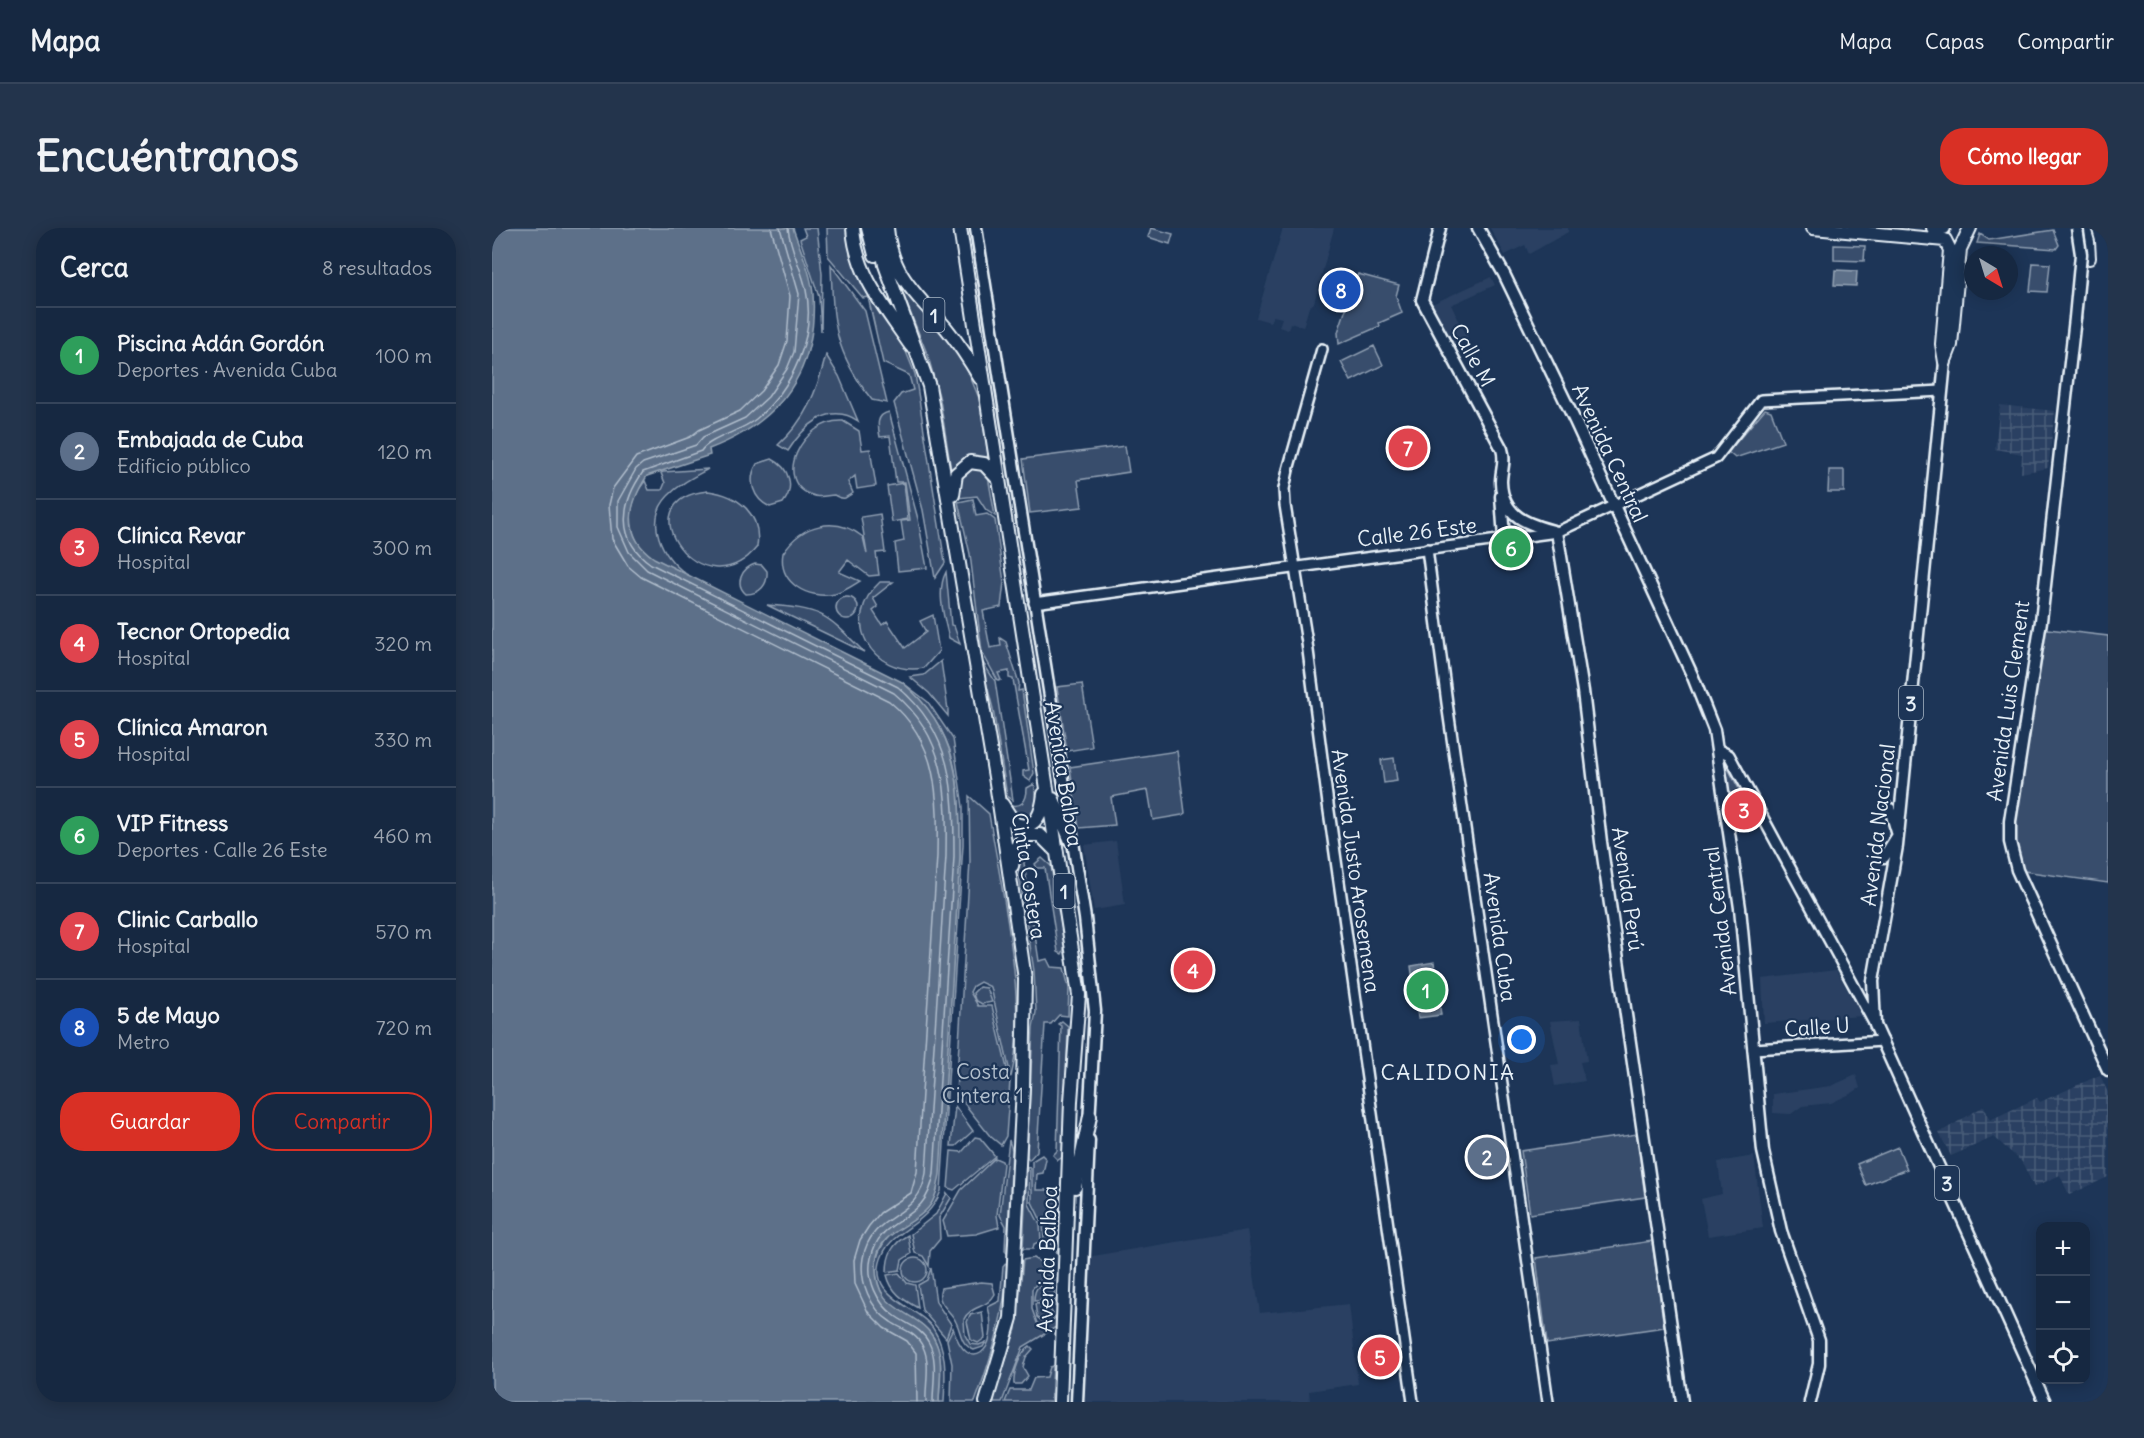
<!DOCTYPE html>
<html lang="es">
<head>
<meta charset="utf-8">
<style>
	body { margin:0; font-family:Delius,sans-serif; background:#23344c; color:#f1f3f6 }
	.controls { position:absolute; right:18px; bottom:18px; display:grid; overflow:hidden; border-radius:12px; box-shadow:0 3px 15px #0003 }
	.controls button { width:54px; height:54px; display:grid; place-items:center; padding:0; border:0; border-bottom:2px solid #35445a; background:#162841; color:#f1f3f6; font:30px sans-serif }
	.compass { position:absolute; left:1472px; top:18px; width:54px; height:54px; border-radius:50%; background:#162841; box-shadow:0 3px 15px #0003; rotate:142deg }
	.you { position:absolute; left:1030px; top:812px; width:21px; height:21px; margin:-15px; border:4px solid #fff; border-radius:50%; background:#1a73e8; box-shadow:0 0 0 9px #1a73e833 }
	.badge { display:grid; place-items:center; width:39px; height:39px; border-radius:50%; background:#d93025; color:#fff; font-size:20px; font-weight:700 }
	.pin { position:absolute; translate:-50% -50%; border:3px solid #fff; box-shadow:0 2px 6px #0006 }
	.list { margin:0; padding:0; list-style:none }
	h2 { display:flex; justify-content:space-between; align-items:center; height:78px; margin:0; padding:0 24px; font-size:26px }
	h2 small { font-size:20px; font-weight:400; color:#9ea6b1 }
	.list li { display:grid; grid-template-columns:39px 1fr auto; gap:18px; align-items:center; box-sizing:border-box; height:96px; padding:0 24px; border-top:2px solid #35445a }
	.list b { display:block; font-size:22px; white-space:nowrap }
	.list p { margin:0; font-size:20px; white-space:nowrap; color:#9ea6b1 }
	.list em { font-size:20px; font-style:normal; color:#9ea6b1 }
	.actions { display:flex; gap:12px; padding:18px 24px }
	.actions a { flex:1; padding:14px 0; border:2px solid #d93025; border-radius:24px; text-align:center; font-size:21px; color:#d93025 }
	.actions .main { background:#d93025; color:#fff }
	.icon { flex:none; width:33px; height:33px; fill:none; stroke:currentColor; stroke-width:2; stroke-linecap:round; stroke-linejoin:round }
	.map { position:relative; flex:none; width:1616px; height:1174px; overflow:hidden; border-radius:24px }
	header { display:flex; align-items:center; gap:36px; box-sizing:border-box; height:84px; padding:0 30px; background:#162841; border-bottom:2px solid #35445a }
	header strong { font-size:28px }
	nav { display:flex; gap:33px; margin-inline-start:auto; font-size:21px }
	.intro { display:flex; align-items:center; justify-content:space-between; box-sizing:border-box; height:144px; padding:0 36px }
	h1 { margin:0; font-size:42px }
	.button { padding:15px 27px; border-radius:24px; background:#d93025; color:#fff; font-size:21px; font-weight:700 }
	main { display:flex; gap:36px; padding:0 36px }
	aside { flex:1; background:#162841; border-radius:24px; box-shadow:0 3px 15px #0003 }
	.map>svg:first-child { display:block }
	.built { fill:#2a4162 }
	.industrial { fill:url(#industrial-grid) }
	.green { fill:#374d6c; stroke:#909fb2; stroke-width:1.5 }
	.water { fill:#5d7089; stroke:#95a4b5; stroke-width:1.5 }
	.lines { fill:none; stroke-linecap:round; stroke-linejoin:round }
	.shore { stroke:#b0bdcc; stroke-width:1.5 }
	.tertiary-casing { stroke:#e8f1f8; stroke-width:14 }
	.secondary-casing { stroke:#e8f1f8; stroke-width:15 }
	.primary-casing { stroke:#e8f1f8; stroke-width:15 }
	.trunk-casing { stroke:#e8f1f8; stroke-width:16 }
	.tertiary { stroke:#1d3557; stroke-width:9 }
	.secondary { stroke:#1d3557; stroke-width:10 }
	.primary { stroke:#1d3557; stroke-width:10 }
	.trunk { stroke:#1d3557; stroke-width:12 }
	.primary-bridge-casing { stroke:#e8f1f8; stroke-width:15; stroke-linecap:butt }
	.primary-bridge { stroke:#1d3557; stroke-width:10 }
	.labels { text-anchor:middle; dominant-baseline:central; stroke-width:4.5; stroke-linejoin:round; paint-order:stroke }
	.shield { fill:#1d3557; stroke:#abb9c8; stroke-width:1.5 }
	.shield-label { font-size:20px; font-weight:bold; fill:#e8f1f8 }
	.street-label { font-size:21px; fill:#e8f1f8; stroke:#1d3557 }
	.park-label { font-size:21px; fill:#b3c0ce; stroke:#1d3557 }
	.neighbourhood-label { font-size:22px; letter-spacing:1.5px; fill:#e8f1f8; stroke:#1d3557 }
</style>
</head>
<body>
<header>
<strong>Mapa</strong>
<nav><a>Mapa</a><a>Capas</a><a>Compartir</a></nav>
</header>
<div class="intro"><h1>Encuéntranos</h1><a class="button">Cómo llegar</a></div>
<main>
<aside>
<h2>Cerca<small>8 resultados</small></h2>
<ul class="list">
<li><span class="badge" style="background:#2e9e5b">1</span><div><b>Piscina Adán Gordón</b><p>Deportes · Avenida Cuba</p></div><em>100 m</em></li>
<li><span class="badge" style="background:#5c6f8a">2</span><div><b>Embajada de Cuba</b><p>Edificio público</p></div><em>120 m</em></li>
<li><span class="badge" style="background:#e0444e">3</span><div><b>Clínica Revar</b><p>Hospital</p></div><em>300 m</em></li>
<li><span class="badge" style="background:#e0444e">4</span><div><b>Tecnor Ortopedia</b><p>Hospital</p></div><em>320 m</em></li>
<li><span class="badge" style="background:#e0444e">5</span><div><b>Clínica Amaron</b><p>Hospital</p></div><em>330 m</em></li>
<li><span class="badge" style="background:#2e9e5b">6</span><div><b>VIP Fitness</b><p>Deportes · Calle 26 Este</p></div><em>460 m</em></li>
<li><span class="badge" style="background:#e0444e">7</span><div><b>Clinic Carballo</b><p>Hospital</p></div><em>570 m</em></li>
<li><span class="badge" style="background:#1a4fb4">8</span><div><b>5 de Mayo</b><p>Metro</p></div><em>720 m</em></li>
</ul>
<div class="actions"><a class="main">Guardar</a><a>Compartir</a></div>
</aside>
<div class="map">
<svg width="1616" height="1174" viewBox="0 0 1616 1174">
	<defs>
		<pattern id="industrial-grid" width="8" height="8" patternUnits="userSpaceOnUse" patternTransform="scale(1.5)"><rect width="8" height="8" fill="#2a4162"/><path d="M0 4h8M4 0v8" fill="none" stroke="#495d79"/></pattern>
	</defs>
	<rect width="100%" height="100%" fill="#1d3557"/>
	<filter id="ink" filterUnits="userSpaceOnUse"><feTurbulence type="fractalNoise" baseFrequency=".0167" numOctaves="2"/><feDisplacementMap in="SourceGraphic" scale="12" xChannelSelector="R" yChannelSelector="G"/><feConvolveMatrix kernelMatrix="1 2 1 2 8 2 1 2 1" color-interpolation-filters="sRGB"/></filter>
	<g filter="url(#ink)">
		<path class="built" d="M791,0H842L822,75L817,79L811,99L798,95L796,102L787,99L790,90L781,88L778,94L764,90Z
			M998,0H1076V4L1037,26L1033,17L1013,27Z
			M999,49L1003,57L959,77L976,110L961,118L938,77Z
			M624,613L633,677L602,682L592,617Z
			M1344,742L1370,788L1272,795L1270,751Z
			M1089,791L1095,833L1088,834L1093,853L1063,858L1059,837L1067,836L1058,793Z
			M1364,847L1368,860L1360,865L1339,875L1310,878L1299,886L1281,885V866L1339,858Z
			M1262,928L1271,1000L1216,1008L1209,971L1230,966L1226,934Z
			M755,1002L768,1085L857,1076L866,1156L817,1163L818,1174H589L595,1029Z"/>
		<path class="industrial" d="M1508,177L1563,183L1556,240L1529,245L1530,226L1503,221Z
			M1608,847L1616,865V949L1577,967L1568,947L1542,959L1530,934L1502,909L1459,928L1447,905L1492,878L1498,892L1545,870L1548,874Z"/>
		<path class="green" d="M311,0H325L330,46L329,103L327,69L308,11L314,8Z
			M335,0H356L364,41L374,62L411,116L423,146L453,335L443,350L431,282L402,175L409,166L421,162L417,147L391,135L376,69L371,70L336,28Z
			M659,0L681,6L678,16L656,9Z
			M1561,2L1567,17L1564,21L1485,15L1488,6L1497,12Z
			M1342,17L1373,18L1372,33L1342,32Z
			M1541,35L1558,36L1555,64L1538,63Z
			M339,37L373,83L395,175L380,172C342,124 341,95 339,37Z
			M399,37L470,129L487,170L496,226L494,232L487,229L470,232L460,248L448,172L436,128Z
			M866,46L907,57L904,68L910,85L887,95L888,98L847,116L846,104Z
			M882,118L891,137L859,153L849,134Z
			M334,127L347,148L366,193C337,173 311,199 296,223L286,217C314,192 325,163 334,127Z
			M1273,181L1279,183L1291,214L1243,230L1236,224Z
			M397,184L426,291L435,340L406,343L403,315L412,313L409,293L418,292L413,254H404L398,208L388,209C386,199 383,187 397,184Z
			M351,193L367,203L370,222L378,221L384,258L365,261L363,248L356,254L361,265L353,270C347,271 345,268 342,267C336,267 330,270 323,268C277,256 311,190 351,193Z
			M633,218L637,244L586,252L590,279L538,285L531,231Z
			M280,231C298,240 303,260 291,275L278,279C261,271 255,252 265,236Z
			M484,236L496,248L503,288L494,282L485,268L466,270L467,250Z
			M216,241C202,249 187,256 176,268C152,293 170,328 193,345C181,340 165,335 155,326C134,306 135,274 153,253L157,262H170L173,255L169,245L171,244Z
			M1337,242H1352V264H1336Z
			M412,255L416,291L400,294L395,258Z
			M216,263C247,267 270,286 265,319C211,386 129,271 216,263Z
			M481,271L484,288L495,286L503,292L512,354L509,379L491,383L498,420L509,418L508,410L514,414L527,455L526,463L530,462L542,545L538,553L531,548V543L537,542L521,451L517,450V443L506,445L509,452L506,453L490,424L478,326L466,274Z
			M388,286L393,324L384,325L387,347L377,348L356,332L347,344L368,353C360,358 353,363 343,366C316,372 286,355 291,325C310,295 344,288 371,309L375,326L369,289Z
			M263,336L270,337L275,343C276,357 268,366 254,366C242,356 250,340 263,336Z
			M454,344L459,397L462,398L468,416L457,410C452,390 444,363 454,344Z
			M388,354H401L381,370L386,379L381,383L390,397L395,393L413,420L434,404L428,393L441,387L447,423L432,440C379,449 347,391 388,354Z
			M344 380a11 11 0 1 1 22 0a11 11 0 1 1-22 0Z
			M275,377C331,381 333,385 372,424Z
			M1547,400L1616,408V655L1525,642L1518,614Z
			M488,430L503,453L521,572L515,568L501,481Z
			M449,433L456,482V488L437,465L418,449L432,447Z
			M410,454L436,474L461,511L471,579V617L449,963C435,998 403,1000 391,1026C371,1069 427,1077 442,1102C456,1125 453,1149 452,1174H447C448,1153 452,1129 442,1110C433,1094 419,1092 405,1082C386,1069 378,1041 389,1020C402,993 431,995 445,962L468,629C468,557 469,504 410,454Z
			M590,456L600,519L575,523L565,459Z
			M685,523L693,585L690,587L661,592L656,562L619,569L623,597L587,600L578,539Z
			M902,530L905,553L892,555L889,532Z
			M1232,533L1255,576L1238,583Z
			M542,556C546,568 546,580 537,590L524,591L516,576C529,581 535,573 535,560Z
			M477,568L497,586C509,659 537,779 519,849L499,759L488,754L481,758L478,764L486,778H500L518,853L514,908L509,917L498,908L464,865L478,633Z
			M541,611L532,635L547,733L555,731L559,739L572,740L577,760L576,788L567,787L559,796H553L545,923L537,932L535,928L541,800L544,784L542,743L526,640L527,625L533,613Z
			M550,630L559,638L573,719L570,726L566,724L553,640H545L543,636Z
			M487,759L495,760L500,774L490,776L483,772L481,765Z
			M570,793L576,798L572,928L566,932L561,927L565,923L569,798L566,796Z
			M463,878L481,903L464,918H459Z
			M1145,906L1153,969L1038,986L1029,923Z
			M483,909L488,910L503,928L462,962L456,960L459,923L470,924Z
			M517,912L520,922L515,1025L513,1023L514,998L508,987Z
			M1406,919L1415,941L1374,957L1365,936Z
			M550,927L554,931L551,945L545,946L544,962H568L565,1025L559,1016L552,1013L551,997L540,974V933Z
			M503,930L510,933L511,936L505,987L507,999L484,1006L455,1008L451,993L469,962Z
			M535,939L538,940L537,976L548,997L549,1013L542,1016L541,1021H531Z
			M455,965L459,970L447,990L448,1011L438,1023L437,1038L431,1028L423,1025L419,1006L444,986Z
			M416,1007L419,1026L410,1032L408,1042L395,1044C395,1026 401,1015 416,1007Z
			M1160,1013L1172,1099L1055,1116L1044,1030Z
			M411 1042a12 12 0 1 1 24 0a12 12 0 1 1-24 0Z
			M542,1030L552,1036L553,1042L562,1052L546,1054L540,1061V1081L545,1095C554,1098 559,1096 564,1088V1099L531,1119L510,1174H500L524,1101L531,1032Z
			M515,1034C514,1084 500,1128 483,1174H459L460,1136L455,1112L461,1100C476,1150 509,1123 496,1079L508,1073L511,1039Z
			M439,1040L444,1074L459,1096L454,1110L430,1082L426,1057L435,1052Z
			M407,1045L415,1055L423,1057L426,1080C411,1072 399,1064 395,1047Z
			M489,1054L500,1055L503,1066C496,1080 478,1078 472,1091L473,1107L478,1116L487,1117L494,1114L491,1119L482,1122C468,1116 470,1106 464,1094C459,1082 443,1076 449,1060Z
			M562,1055L563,1078L556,1072L542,1073C542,1057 548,1056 562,1055Z
			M554,1075L561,1086L557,1092L551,1094L545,1089L543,1076Z
			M490,1084L493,1110L486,1115L479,1112L475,1094L478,1087Z
			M538,1118L541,1121L534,1129L531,1139L536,1148L529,1156H522C521,1145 528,1124 538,1118Z
			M561,1138L559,1174H513L518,1162H537L542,1150L555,1149L558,1139Z"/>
		<path class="water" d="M0,0H301C308,21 319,44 321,66C326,145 288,194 217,221L218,227L155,248C136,277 129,307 162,330L410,454C468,503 468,558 468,629L448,946C446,958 444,971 436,980C419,1000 386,1003 384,1035C381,1089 428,1078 444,1115C452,1132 447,1155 447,1174H0Z
			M1343,42L1365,43L1364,58L1342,57Z
			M942,734L949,787L926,790L919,738Z"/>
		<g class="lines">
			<path class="shore" d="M279,0L298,68L295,113L287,137L269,163L248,183L207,202L198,209L144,229L121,260L117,277L120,311L136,338L149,349L397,473C447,514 446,568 445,628L425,944L419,965L388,985L377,998L368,1012L362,1032L363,1056L376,1084L392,1100L415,1113L424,1125L425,1174
				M288,0L307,66L302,124L295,141L276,169L253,190L211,209L204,217L151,235L144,241L126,273V299L137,324L155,342L402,465C455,509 455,564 454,628L434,945C427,993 380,982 371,1030C367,1053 378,1081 399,1094C411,1102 424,1104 431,1119C439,1135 433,1157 434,1174
				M296,0C298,21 310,41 314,62C324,109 300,161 264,191C250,203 217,210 209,223L151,244C129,275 123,311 159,336L406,459C461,505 462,562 462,629L442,946C433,999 388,985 379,1030C374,1051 385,1075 402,1087C415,1097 429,1099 437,1115C446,1132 441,1155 441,1174
				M935,742L942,779L934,783L931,781L926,745Z"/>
			<defs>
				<path id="tertiary" d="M830,121L796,242L792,261L793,277L815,415L836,576L921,1174
					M935,321L955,475L1056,1174
					M542,375L1065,304L1224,230L1269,172L1450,163
					M1225,521L1237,527L1382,795
					M1261,821L1391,813"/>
				<path id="secondary" d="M484,0L593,690L603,783L597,896
					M948,0L930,72L1010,221C1014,233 1009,242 1009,254C1010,289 1037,297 1065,304L1091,463L1109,614L1190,1174
					M986,0L1012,46L1083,193L1201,449L1222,502L1248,680L1271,923L1289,1003L1327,1112V1136L1318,1174
					M1009,268L1012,311
					M585,1174L597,912"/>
				<path id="primary" d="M1583,90L1549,393L1518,593V614L1525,642L1616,842
					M1453,134L1405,618L1381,753L1383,797L1553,1174
					M1392,629L1406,607L1398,581"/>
				<path id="trunk" d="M361,0C364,47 394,81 419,118
					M376,0L383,27
					M386,0L393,37L437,158L504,555L533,751L531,860L519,1090L494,1174
					M395,0C399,47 425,67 454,100C467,116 478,133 488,150
					M468,0L587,767L579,873L568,1174
					M1321,0L1453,12L1458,22L1450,116L1453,134
					M1441,0H1452
					M1592,0L1596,14L1597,30
					M1454,130L1459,117L1468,21L1478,0
					M461,267L464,246L478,234L492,236L506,251
					M561,571L579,613
					M510,576L523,596C545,603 550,584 552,566
					M520,638L524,619L535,607H548L565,624
					M583,959L598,888"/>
			</defs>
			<use href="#tertiary" class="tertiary-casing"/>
			<use href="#secondary" class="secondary-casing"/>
			<use href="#primary" class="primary-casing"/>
			<use href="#trunk" class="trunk-casing"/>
			<use href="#tertiary" class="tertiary"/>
			<use href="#secondary" class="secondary"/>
			<use href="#primary" class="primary"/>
			<use href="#trunk" class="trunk"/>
			<defs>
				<path id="primary-bridge" d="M1583,90L1589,26L1585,0"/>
			</defs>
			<use href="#primary-bridge" class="primary-bridge-casing"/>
			<use href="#primary-bridge" class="primary-bridge"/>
		</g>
	</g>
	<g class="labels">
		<g class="shield">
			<rect x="431.5" y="70" width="21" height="34" rx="4.5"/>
			<rect x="1407" y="458" width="24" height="34" rx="4.5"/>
			<rect x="561.5" y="646" width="21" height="34" rx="4.5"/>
			<rect x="1443" y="938" width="24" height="34" rx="4.5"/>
		</g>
		<g class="shield-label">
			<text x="442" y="87">1</text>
			<text x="1419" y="475">3</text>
			<text x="572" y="663">1</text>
			<text x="1455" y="955">3</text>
		</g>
		<g class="street-label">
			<text transform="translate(981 127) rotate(61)">Calle M</text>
			<text transform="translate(1118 225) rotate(65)">Avenida Central</text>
			<text transform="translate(925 304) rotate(-7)">Calle 26 Este</text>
			<text transform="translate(1516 473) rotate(-82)">Avenida Luis Clement</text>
			<text transform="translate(572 546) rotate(81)">Avenida Balboa</text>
			<text transform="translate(1386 597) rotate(-83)">Avenida Nacional</text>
			<text transform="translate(864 643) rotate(82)">Avenida Justo Arosemena</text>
			<text transform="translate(537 648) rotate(81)">Cinta Costera</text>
			<text transform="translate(1136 661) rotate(82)">Avenida Perú</text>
			<text transform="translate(1228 693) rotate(-97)">Avenida Central</text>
			<text transform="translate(1008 709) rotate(82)">Avenida Cuba</text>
			<text transform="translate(1325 799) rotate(-4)">Calle U</text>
			<text transform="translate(555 1031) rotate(-88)">Avenida Balboa</text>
		</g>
		<g class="park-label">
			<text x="491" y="843">Costa<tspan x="491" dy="24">Cintera 1</tspan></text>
		</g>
		<g class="neighbourhood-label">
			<text x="956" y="844">CALIDONIA</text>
		</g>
	</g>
</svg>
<div class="controls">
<button>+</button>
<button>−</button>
<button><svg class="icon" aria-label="locate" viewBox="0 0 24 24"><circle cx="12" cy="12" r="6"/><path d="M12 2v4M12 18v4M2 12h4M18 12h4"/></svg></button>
</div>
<svg class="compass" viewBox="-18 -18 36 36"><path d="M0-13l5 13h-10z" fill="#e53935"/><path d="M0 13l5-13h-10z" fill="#9ea6b1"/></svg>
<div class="you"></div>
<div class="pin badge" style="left:934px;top:762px;background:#2e9e5b">1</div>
<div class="pin badge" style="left:995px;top:929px;background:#5c6f8a">2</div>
<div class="pin badge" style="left:1252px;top:582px;background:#e0444e">3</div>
<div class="pin badge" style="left:701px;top:742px;background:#e0444e">4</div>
<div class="pin badge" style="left:888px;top:1129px;background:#e0444e">5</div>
<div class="pin badge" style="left:1019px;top:320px;background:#2e9e5b">6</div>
<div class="pin badge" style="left:916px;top:220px;background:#e0444e">7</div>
<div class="pin badge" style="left:849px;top:62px;background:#1a4fb4">8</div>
</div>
</main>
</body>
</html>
